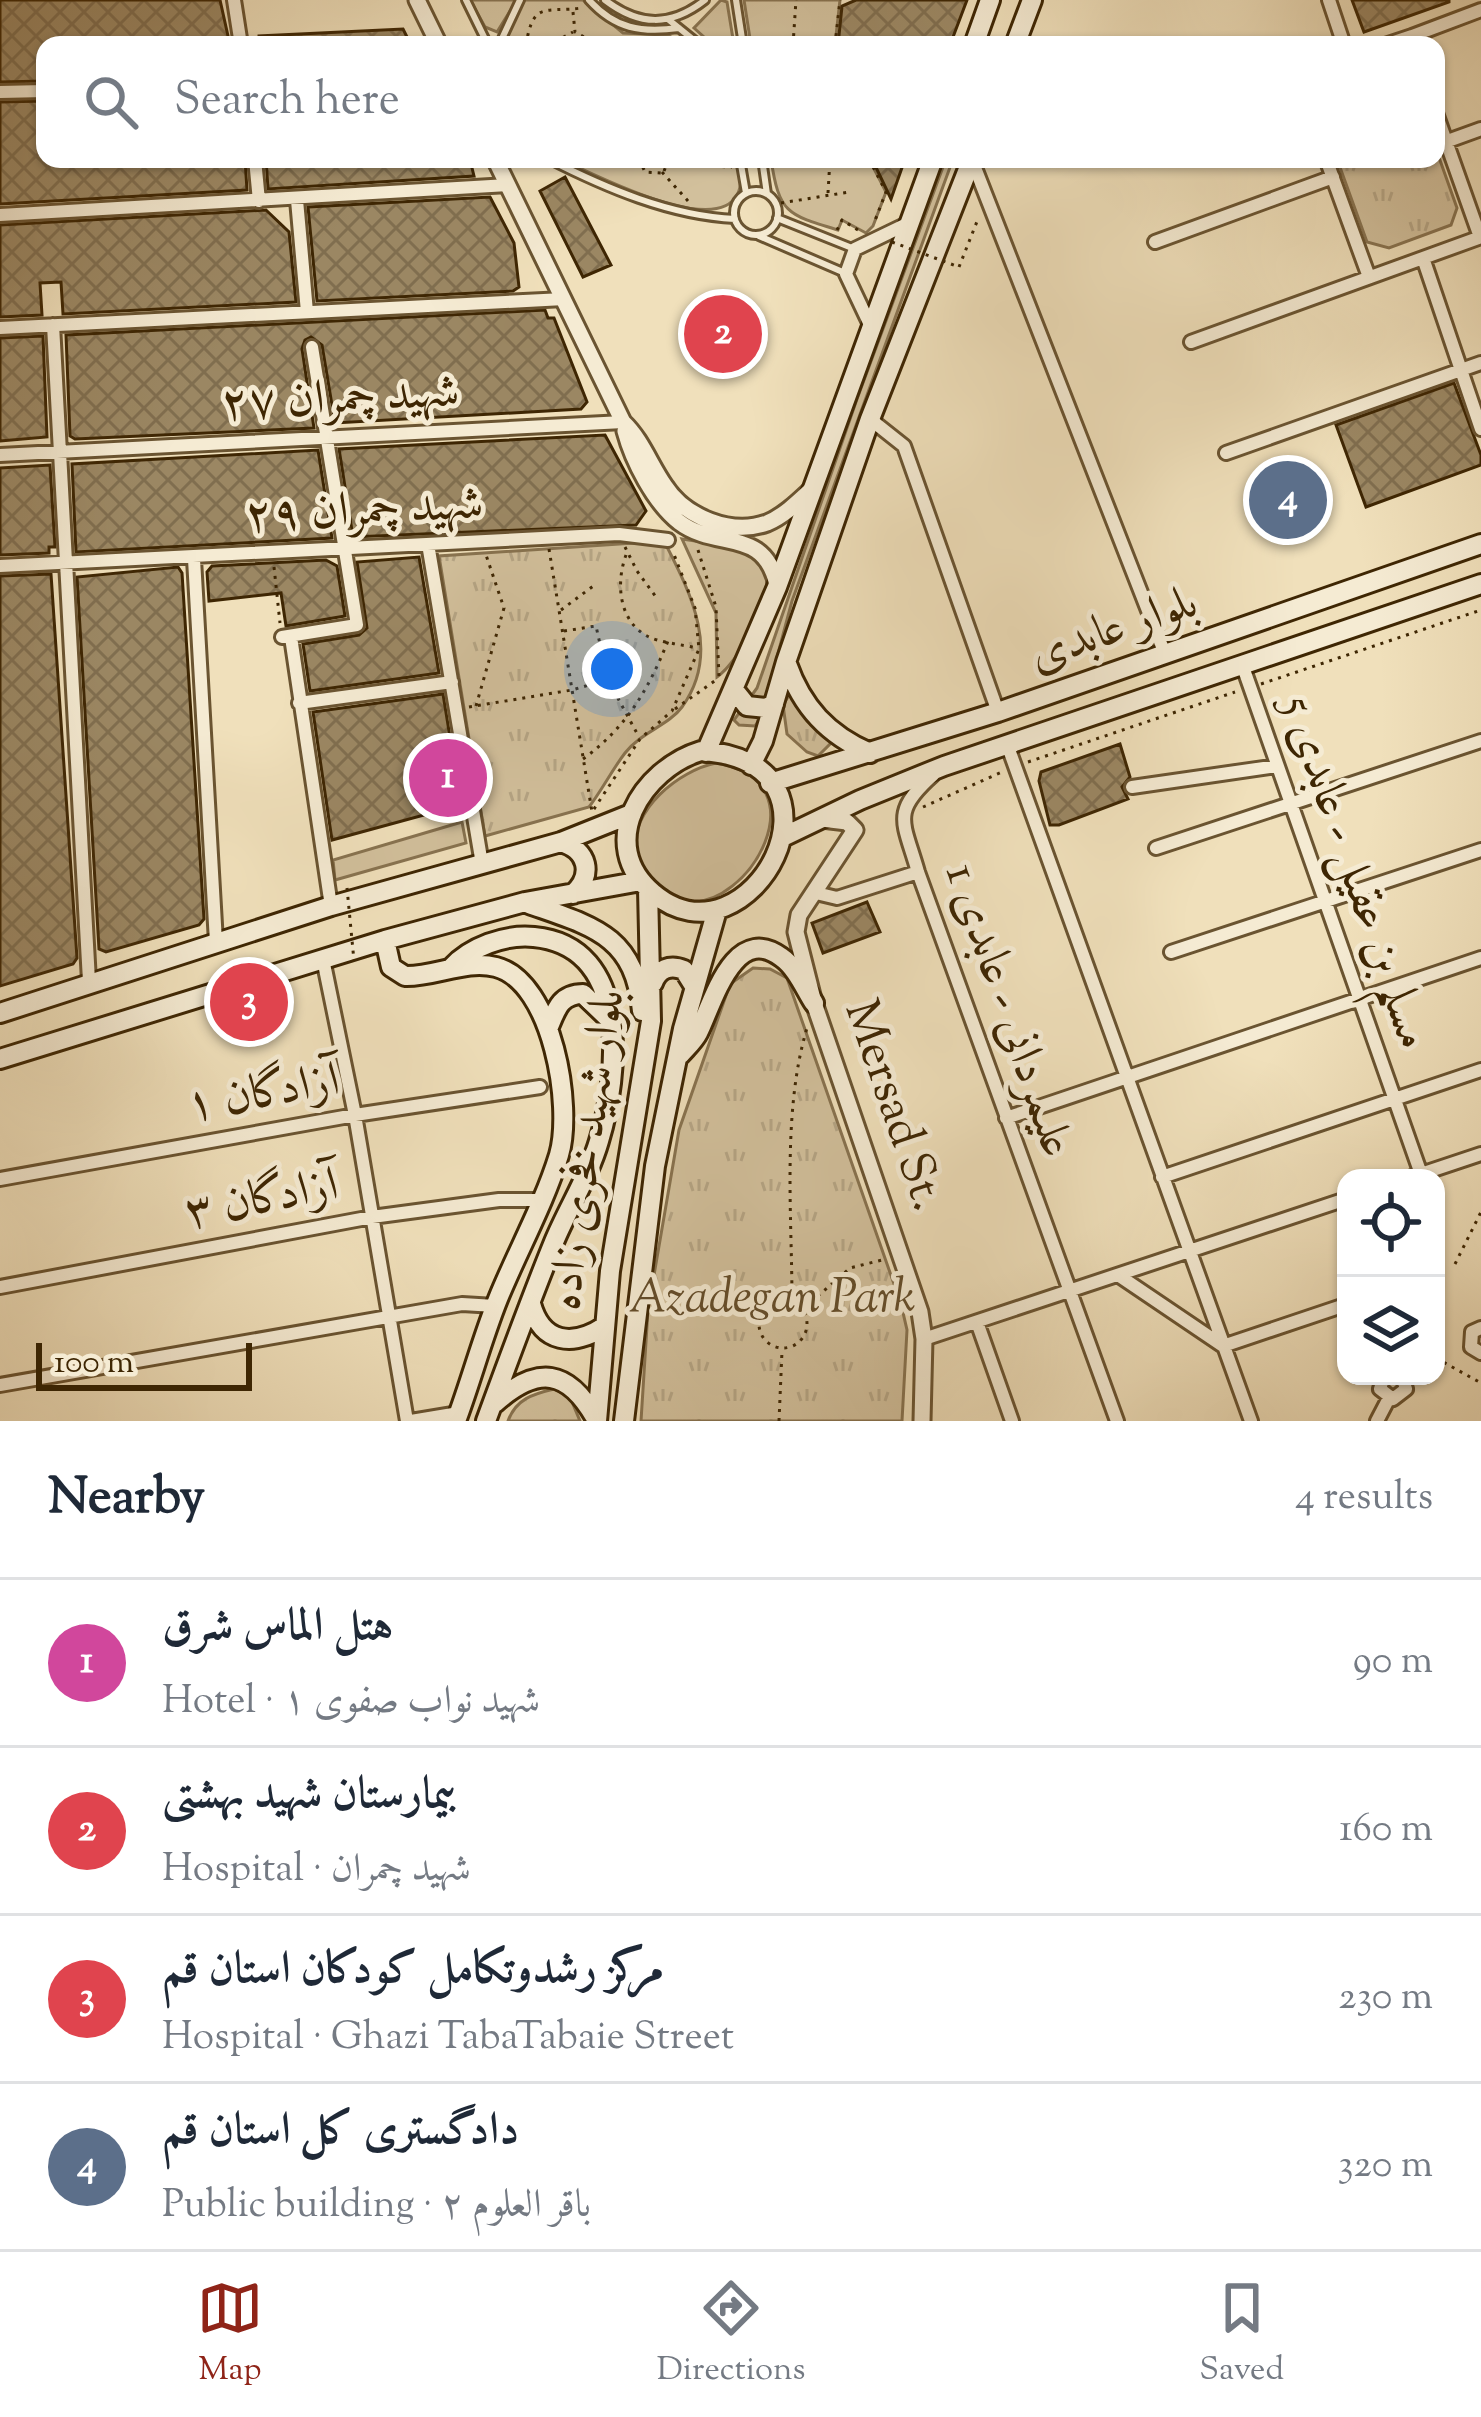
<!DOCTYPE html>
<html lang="en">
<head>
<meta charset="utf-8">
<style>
	body { margin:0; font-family:"Sorts Mill Goudy",Amiri,serif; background:#f2f2f3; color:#1f2937 }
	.controls { position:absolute; right:36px; bottom:36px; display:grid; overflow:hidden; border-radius:24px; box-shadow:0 3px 9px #0004 }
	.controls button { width:108px; height:108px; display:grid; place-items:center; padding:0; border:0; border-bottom:3px solid #e0e1e3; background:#fff; color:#1f2937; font:60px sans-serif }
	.scale { position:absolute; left:36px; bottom:30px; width:216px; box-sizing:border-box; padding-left:12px; border:6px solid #3e2603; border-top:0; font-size:33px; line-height:42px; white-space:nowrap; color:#3e2603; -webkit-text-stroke:9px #f5ebd3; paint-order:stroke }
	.you { position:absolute; left:612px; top:669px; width:42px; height:42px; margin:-30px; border:9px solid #fff; border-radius:50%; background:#1a73e8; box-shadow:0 0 0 18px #1a73e833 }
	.badge { display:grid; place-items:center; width:78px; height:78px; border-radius:50%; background:#8f2418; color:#fff; font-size:39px; font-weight:700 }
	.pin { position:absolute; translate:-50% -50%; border:6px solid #fff; box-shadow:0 3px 12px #0006 }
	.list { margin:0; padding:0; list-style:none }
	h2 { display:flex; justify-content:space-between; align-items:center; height:156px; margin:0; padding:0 48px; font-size:51px }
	h2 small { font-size:39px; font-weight:400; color:#747a83 }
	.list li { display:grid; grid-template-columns:78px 1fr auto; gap:36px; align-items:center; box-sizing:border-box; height:168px; padding:0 48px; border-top:3px solid #e0e1e3 }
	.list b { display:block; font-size:45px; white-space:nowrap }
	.list p { margin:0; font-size:39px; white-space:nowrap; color:#747a83 }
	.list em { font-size:39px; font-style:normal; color:#747a83 }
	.icon { flex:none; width:66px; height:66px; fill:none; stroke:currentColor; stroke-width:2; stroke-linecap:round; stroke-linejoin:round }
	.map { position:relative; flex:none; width:1481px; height:1421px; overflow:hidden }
	.search { position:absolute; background:#fff; box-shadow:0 3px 9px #0004; left:36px; right:36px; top:36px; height:132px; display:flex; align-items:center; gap:30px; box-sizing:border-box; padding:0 42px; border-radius:24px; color:#747a83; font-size:45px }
	.sheet { height:828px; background:#fff }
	nav { display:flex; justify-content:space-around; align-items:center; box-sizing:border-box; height:168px; border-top:3px solid #e0e1e3; background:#fff; font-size:33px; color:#747a83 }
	nav a { display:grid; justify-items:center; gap:6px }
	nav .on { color:#8f2418 }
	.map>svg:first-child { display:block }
	.grass { fill:#d2c09c; stroke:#887350; stroke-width:3 }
	.park { fill:url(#park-tufts); stroke:#887350; stroke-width:3 }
	.building { fill:url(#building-cross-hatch); stroke:#3e2603; stroke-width:3 }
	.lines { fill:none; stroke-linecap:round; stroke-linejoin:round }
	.service-casing { stroke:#6a5431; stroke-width:12 }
	.minor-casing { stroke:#6a5431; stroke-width:18 }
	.tertiary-casing { stroke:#6a5431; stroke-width:21 }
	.secondary-casing { stroke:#3e2603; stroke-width:24 }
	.path { stroke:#3e2603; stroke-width:3; stroke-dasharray:3 6; stroke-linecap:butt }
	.service { stroke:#f5ebd3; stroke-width:6 }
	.minor { stroke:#f5ebd3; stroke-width:12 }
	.tertiary { stroke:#f5ebd3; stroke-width:15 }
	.secondary { stroke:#f5ebd3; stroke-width:18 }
	.path-bridge { stroke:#3e2603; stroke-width:3; stroke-dasharray:3 6; stroke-linecap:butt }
	.labels { text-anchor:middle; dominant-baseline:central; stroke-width:10; stroke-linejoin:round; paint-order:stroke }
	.street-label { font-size:48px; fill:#3e2603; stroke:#f5ebd3 }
	.park-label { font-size:48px; font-style:italic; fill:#634c29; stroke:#f5ebd3 }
</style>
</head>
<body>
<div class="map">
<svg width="1481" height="1421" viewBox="0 0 1481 1421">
	<defs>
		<pattern id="park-tufts" width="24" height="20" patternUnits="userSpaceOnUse" patternTransform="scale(3)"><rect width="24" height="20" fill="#d2c09c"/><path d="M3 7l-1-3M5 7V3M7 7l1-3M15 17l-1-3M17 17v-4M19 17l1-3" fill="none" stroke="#b5a585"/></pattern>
		<pattern id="building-cross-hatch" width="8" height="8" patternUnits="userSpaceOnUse" patternTransform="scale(3)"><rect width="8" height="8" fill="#9b8763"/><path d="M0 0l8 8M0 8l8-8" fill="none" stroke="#806e4f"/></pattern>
	</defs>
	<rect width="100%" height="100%" fill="#f0e0bb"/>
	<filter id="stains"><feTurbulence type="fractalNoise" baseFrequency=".00167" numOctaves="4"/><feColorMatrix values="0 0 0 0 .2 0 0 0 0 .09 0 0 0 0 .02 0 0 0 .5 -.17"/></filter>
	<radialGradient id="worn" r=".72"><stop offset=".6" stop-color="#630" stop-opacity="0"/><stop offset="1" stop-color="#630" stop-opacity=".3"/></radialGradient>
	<path class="grass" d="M470,0H517L497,32L485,27Z
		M524,0H583L623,33L667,35L687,45H502Z
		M721,0L727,2L734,45H713L694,28Z
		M744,0H840L835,45H751Z
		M560,159H737C738,168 742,179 740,187C727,246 591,172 560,159Z
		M771,159H869L886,192L873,226L866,233L842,220L838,230C787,215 779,213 771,159Z
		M946,159H953L792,601L761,717L755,726L739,725L734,720L757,688L857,399Z
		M682,539L735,547L757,555C760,561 765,567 766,573C772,600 739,662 717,677L716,613Z
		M716,763C825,781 747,911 687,901C674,899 659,887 646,880C643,871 638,861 636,852C629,810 680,770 716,763Z
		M462,822L466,843L335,880L333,860Z"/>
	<path class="park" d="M1436,149L1457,208L1451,225L1389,248L1367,242L1337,159H1436Z
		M664,541C690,592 722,652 682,707C669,725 640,733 625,753C612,770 602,790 589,807L485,836L439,556Z
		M791,692L807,721L832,742L818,756L807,752L787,734L783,705Z
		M753,968L770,969L787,978L901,1304L907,1330L902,1421H641L648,1310L679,1130L730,984Z
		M554,1389L570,1397L580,1421H508C516,1399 533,1394 554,1389Z"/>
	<path class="building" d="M0,0H220L230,45H45V81L0,82Z
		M856,0H967L950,45H838L842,6Z
		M1352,0H1449V2L1364,32Z
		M403,29L411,45H259V36Z
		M45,101V159H245L247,190L0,204V102Z
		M266,159H464L470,160L474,176L268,189Z
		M872,159H905L891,199Z
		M565,177L611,265L583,277L540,191Z
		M490,197L514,243L519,287L513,291L317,301L308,207Z
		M266,210L289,232L296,302L63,314L61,282L40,283L42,315L0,317V225Z
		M545,310L548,318H554L587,402L581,409L335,423L322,345L311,337L305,340L302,349L314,428L75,439L70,436L66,335Z
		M43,336L47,437L0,441V338Z
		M1454,383L1481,455V465L1366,507L1336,425Z
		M605,435L646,511L636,525L353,537L339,449Z
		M318,450L332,538L76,552L72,464Z
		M50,465L55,547H49V553L0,555V468Z
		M419,557L439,673L310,691L303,644L359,635L367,628L357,562Z
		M326,560L337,566L345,616L286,626L281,593L209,601L207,572L212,566Z
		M178,567L182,573L204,919L199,925L106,952L99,949L77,577Z
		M51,574L77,958L73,964L0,986V576Z
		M443,694L461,805L332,840L313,712Z
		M1120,744L1130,777L1122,787L1128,799L1059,825H1050L1039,781L1041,772Z
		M867,902L880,932L823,953L812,923Z"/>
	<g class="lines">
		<defs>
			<path id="service" d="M466,0L488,45
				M589,0C615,29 641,33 679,28
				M605,0C639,26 671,27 705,0
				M736,0L743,45
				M669,20L700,45
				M499,45L520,0
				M548,159C605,188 670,216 735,219
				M740,159L746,193
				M762,159L767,194
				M734 213a22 22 0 1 1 44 0a22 22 0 1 1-44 0Z
				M777,218L852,248
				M759,236L845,273"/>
			<path id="minor" d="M234,0L241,45
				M1329,0L1344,45
				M1412,36L1481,10
				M1385,45L1412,36L1415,45
				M0,92L45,91
				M1436,113L1480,237
				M1445,142L1481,129
				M255,159L259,201
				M1326,159L1369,277
				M972,160L1165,654
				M297,200L307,312
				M0,215L508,185
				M1155,242L1333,177
				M1423,258L1481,429
				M53,325L89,981
				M0,328L564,299
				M872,329L846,274L855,249L909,223
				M1191,342L1481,237
				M870,419L904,446L998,712
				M1226,453L1481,363
				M0,455L623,422
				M428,544L482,864
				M194,559L216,942
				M0,566L619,534L668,540
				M282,637L357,625L312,347
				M291,637L331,906
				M1242,664L1421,1174
				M299,703L452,682
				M1007,744L1251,1421
				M933,775C890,813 904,822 918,872L1117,1421
				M1132,787L1277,766
				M1156,848L1481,741
				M816,893L837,898L918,872
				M1171,952L1481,850
				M323,959L355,1115L407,1421
				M1006,1118L1481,958
				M1162,1177L1481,1070
				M1409,1178L1481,1154
				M0,1179L355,1115L540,1087
				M1118,1275L1223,1346L1342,1306
				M0,1287L372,1217L499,1200H539
				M977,1322L1012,1421
				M1481,1328L1472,1332L1471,1347L1481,1353
				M924,1339L1346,1199
				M1384,1376L1380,1389L1393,1399L1406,1389L1402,1376
				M0,1385L462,1304L495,1306
				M411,1421L459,1413
				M1377,1421L1389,1398"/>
			<path id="tertiary" d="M417,0L439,45
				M495,159L623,422C642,440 650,465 665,486C685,517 731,536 767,523C784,516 799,501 813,488
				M625,431C633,461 654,502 679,522C717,551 764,526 777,585
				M822,819L847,822L855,830L799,915L796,932L814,1003L920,1312L924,1339L922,1421"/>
			<path id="secondary" d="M974,45L990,0
				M1015,45L1032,0
				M787,664C802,707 828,735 870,753
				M735,691L747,706L766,708L774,704
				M701,751C865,761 750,975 653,893C595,844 642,769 701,751Z
				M706,752L777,587L933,159
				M751,765L763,741L786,662L870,419L972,159
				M770,783L998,712L1481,544
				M785,836L860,800L944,766L1481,584
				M561,842C588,850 594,875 573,894
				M529,904C592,926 635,935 642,1011
				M385,940L391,967L405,976C435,977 466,959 496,967C553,982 573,1107 559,1155C544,1204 517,1252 498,1299C482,1339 471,1381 456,1421
				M451,968C470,947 505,934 534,937C632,946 619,1075 599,1141C589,1176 568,1208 554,1242C530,1301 508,1361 486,1421
				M653,983C658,969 670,964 684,970L694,986
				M0,1013L331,906L561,842L631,814
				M548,1029C556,1010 560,994 583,994L608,1018
				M680,1055C686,1048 694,1041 698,1033C712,1006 733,922 781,957C796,967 805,989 814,1003
				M0,1059L385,940L525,902L641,881
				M531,1304C542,1344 573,1347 605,1326
				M495,1403C538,1365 568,1369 596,1419
				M597,1421L610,1271L651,1021L648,889
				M624,1421L655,1166L683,1029L717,910"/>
		</defs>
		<use href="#service" class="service-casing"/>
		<use href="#minor" class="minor-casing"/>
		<use href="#tertiary" class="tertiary-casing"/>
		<use href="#secondary" class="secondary-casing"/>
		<path class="path" d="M573,12L575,32L584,37L588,45
			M526,45C533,0 546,13 581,8
			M559,45L562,38L573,32
			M793,45L796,0
			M835,45L840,0
			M639,159L645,172L661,173
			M869,159L886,192L874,223
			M668,164L732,167
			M664,171L669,159
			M662,172L688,201
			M828,193L830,159
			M781,203L849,192
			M837,230L842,220L858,230
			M959,267L978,219
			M625,547L637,571L656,597
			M549,549L592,812L640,739L672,711L699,649L695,608L673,552
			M698,550L716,607L719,677
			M626,555C616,582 618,620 647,636C660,643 681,644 696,648
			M274,567L280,623
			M561,610L596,584
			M564,631L596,626L608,680L639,737
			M1261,684L1481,610
			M476,706L504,608L486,555
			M469,707L572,690L606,680
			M675,709L716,680
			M583,759C627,727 648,690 668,641
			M1028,762L1235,692
			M923,807L1002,772
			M1455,1264L1481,1212
			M759 1324a24 24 0 1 1 48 0a24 24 0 1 1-48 0Z
			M792,1301C792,1216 782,1111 807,1028
			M804,1308L850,1268L886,1259
			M1436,1358L1481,1383
			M779,1421L782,1351"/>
		<use href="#service" class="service"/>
		<use href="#minor" class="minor"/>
		<use href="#tertiary" class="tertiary"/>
		<use href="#secondary" class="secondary"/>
		<path class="path-bridge" d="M892,242L959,267
			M347,888L354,961"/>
	</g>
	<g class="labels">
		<g class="street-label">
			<text transform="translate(340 400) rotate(-3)">شهید چمران ۲۷</text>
			<text transform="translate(364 512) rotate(-3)">شهید چمران ۲۹</text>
			<text transform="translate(1114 631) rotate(-19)">بلوار عابدی</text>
			<text transform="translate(1353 873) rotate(71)">مسلم بن عقیل - عابدی 5</text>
			<text transform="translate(1007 1011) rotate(71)">علیمردانی - عابدی 1</text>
			<text transform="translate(263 1095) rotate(-10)">آزادگان ۱</text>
			<text transform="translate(892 1106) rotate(71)">Mersad St.</text>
			<text transform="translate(589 1150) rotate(-82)">بلوار شهید فخری زاده</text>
			<text transform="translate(262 1201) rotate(-11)">آزادگان ۳</text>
		</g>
		<g class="park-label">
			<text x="772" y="1299">Azadegan Park</text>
		</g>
	</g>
	<rect width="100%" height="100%" filter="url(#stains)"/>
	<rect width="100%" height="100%" fill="url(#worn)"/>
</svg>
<div class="controls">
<button><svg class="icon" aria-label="locate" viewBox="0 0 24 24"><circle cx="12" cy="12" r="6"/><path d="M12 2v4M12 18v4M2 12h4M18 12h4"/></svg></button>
<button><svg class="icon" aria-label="layers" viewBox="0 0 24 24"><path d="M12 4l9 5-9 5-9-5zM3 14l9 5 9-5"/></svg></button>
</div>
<div class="scale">100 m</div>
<div class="you"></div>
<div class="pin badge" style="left:448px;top:778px;background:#d1479c">1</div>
<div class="pin badge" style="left:723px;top:334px;background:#e0444e">2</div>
<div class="pin badge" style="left:249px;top:1002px;background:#e0444e">3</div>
<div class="pin badge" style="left:1288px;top:500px;background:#5c6f8a">4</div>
<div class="search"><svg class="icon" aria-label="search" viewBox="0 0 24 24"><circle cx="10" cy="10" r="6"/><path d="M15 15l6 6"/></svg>Search here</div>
</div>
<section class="sheet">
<h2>Nearby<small>4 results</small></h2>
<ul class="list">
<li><span class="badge" style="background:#d1479c">1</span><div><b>هتل الماس شرق</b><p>Hotel · شهید نواب صفوی ۱</p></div><em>90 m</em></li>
<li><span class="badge" style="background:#e0444e">2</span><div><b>بیمارستان شهید بهشتی</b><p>Hospital · شهید چمران</p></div><em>160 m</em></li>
<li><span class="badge" style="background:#e0444e">3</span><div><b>مرکز رشدوتکامل کودکان استان قم</b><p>Hospital · Ghazi TabaTabaie Street</p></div><em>230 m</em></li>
<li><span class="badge" style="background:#5c6f8a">4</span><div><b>دادگستری کل استان قم</b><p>Public building · باقر العلوم ۲</p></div><em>320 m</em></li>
</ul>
</section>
<nav>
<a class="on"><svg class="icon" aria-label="map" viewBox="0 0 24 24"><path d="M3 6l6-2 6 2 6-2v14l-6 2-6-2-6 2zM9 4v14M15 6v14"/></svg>Map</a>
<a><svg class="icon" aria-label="directions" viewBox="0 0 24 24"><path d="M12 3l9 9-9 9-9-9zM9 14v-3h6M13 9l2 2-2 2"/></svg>Directions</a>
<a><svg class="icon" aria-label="saved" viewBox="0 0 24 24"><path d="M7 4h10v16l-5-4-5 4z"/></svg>Saved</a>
</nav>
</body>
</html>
